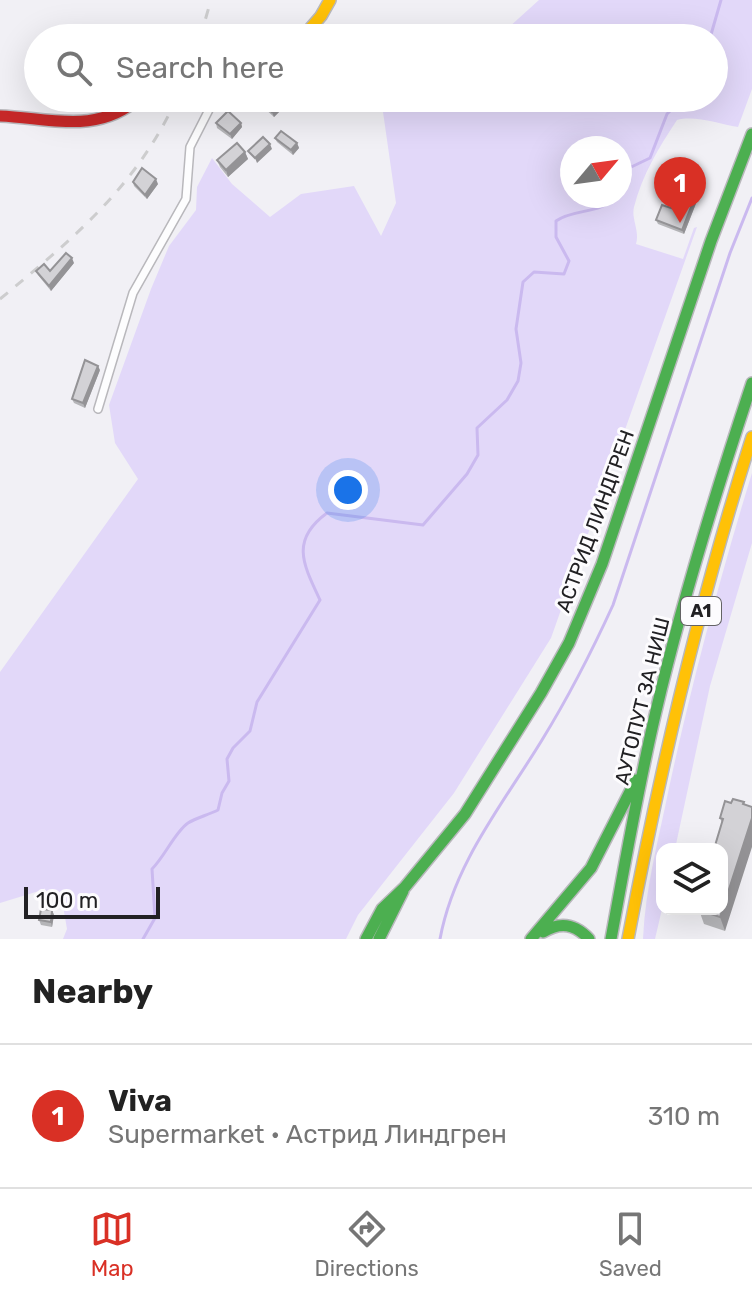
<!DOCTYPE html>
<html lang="en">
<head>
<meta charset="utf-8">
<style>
	body { margin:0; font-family:Rubik,sans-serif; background:#f6f6f6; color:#222 }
	.controls { position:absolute; right:24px; bottom:24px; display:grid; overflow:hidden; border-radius:16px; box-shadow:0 8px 32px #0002 }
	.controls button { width:72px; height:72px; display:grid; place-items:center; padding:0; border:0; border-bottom:2px solid #e0e0e0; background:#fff; color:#222; font:40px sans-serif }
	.compass { position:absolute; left:560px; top:136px; width:72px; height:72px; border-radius:50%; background:#fff; box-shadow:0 8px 32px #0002; rotate:61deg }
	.scale { position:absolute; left:24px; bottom:20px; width:136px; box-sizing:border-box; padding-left:8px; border:4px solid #222124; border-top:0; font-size:22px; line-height:28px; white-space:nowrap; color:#222124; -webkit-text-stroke:6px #fdfcfe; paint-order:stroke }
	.you { position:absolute; left:348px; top:490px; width:28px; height:28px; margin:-20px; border:6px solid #fff; border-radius:50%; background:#1a73e8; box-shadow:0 0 0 12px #1a73e833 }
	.badge { display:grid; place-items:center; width:52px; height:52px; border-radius:50%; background:#d93025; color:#fff; font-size:26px; font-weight:700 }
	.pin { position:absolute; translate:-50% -66px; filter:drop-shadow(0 2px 4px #0008) }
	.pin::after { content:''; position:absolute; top:42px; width:28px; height:24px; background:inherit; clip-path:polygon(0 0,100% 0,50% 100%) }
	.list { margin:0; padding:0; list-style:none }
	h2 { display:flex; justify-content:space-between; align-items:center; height:104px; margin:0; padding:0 32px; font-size:34px }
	h2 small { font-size:26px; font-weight:400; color:#767676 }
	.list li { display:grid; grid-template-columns:52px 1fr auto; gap:24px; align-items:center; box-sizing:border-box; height:144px; padding:0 32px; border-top:2px solid #e0e0e0 }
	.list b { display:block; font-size:30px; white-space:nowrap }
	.list p { margin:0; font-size:26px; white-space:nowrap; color:#767676 }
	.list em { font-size:26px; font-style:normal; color:#767676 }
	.icon { flex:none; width:44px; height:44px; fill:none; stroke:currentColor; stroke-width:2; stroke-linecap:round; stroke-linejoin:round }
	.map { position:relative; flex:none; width:752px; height:939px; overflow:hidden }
	.search { position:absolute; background:#fff; box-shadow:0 8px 32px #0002; left:24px; right:24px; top:24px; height:88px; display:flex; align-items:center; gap:20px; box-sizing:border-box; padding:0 28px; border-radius:44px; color:#767676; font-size:30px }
	.sheet { height:248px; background:#fff }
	nav { display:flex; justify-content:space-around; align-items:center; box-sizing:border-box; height:112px; border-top:2px solid #e0e0e0; background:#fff; font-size:22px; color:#767676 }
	nav a { display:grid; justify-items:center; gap:4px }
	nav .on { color:#d93025 }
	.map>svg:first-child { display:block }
	.green { fill:#e2d8f9; fill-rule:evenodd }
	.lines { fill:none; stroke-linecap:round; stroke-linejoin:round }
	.stream { stroke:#cab9ef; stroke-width:3 }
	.street-casing { stroke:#b9b8bc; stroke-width:10 }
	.fast-casing { stroke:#b9b8bc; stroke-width:14 }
	.slow-casing { stroke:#b9b8bc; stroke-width:14 }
	.jam-casing { stroke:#b9b8bc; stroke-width:14 }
	.street { stroke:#fdfdfe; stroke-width:7 }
	.fast { stroke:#4caf50; stroke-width:11 }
	.slow { stroke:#ffc107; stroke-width:11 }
	.jam { stroke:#c62828; stroke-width:11 }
	.rail { stroke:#cdcdce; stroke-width:3; stroke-dasharray:10 10; stroke-linecap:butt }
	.wall { fill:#b5b5b8 }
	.shaded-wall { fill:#949396 }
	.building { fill:#d3d2d6; stroke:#949396; stroke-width:2 }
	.labels { text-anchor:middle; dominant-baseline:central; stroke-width:6; stroke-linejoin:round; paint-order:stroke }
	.shield { fill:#fdfcfe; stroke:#646365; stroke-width:2 }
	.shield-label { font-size:18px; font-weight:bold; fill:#222124 }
	.street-label { font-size:20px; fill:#222124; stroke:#fdfcfe }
</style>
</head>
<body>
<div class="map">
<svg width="752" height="939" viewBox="0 0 752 939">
	<rect width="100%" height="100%" fill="#f1f0f5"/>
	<path class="green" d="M539,0H752V89L738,127C719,124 695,115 677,120C659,147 642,175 634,207C631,219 640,231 636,244L683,259L694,228L697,227L551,638L454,793L358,915L346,939H63L67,929L61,894L39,891L0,903V672L138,479L115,443L109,405L151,289L169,246L196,210L197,187L212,158L232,184L270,217L301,194L354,186L381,236L396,203L381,98H714V38H497ZM572,148H620V196H572Z
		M752,473V543L710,686L675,849H662V909L655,939H643C645,888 659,838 669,788C692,682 720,577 752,473Z"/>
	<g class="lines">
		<path class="stream" d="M710,38L721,0
			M620,183L625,170L650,158L667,114L683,98
			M143,939L155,918L152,869C165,856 175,832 188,823C196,818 208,815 218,810L222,793L229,781L227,759L233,748L250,731L257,702L320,600C303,564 290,540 327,513L423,525L467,474L478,455L477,428L507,400L518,381L521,363L516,329L523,282L534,272L564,274L569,261L556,237V221C574,208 602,215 615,196
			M440,939C454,863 503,804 542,740C569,696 592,651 613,605L730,253L752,198"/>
		<defs>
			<path id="street" d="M98,409L133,293L186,199L190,147L215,98"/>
			<path id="fast" d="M543,932C561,921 575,924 589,939
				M366,939L382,909L405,887L465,814L541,693L569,643L602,564L711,241L752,134
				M379,939L403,891
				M531,939L591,868L636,780
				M611,939C625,863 638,787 656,711C682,600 716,491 752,383"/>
			<path id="slow" d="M302,38L321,16L330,0
				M628,939C660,769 699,602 752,437"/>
			<path id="jam" d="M0,116C50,118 97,135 139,98"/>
		</defs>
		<use href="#street" class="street-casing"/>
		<use href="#fast" class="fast-casing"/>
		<use href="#slow" class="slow-casing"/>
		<use href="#jam" class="jam-casing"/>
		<use href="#street" class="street"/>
		<use href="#fast" class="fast"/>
		<use href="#slow" class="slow"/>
		<use href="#jam" class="jam"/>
		<path class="rail" d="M200,38L211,0
			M0,299C74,238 136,187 177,98"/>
	</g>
	<path class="wall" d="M259,100L286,105L274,117L261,105Z
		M216,123H241L242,127L232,139L217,128Z
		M275,138L297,143L299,148L293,155L277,142Z
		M245,152L248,159L228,177L220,167L217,160Z
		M133,182L158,184L147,199L134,186Z
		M666,186L702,188L684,234L658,224L656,220L674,209L679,195L667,190Z
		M74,263L51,291L38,275L36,271H50Z
		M100,370L85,408L74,403L72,399Z
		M744,802L745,805L725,931L704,924L699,910L722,909V823L720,818L731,803Z
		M52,910L54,915L52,927L41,925L39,920Z"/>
	<path class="shaded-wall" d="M284,100L286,105L274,117L272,112Z
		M241,123L242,127L232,139L230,134Z
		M297,143L299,148L293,155L291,150Z
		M270,144L272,149L257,163L255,158Z
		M245,152L248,159L228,177L226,170Z
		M156,179L158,184L147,199L145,195Z
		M700,184L702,188L684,234L682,230Z
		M72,258L74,263L51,291L49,286Z
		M98,366L100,370L85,408L83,403Z
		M752,818V847L725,931L720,917Z
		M52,910L54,915L52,927L51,922Z"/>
	<path class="building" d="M261,98H282L284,100L272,112L259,100Z
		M228,111L241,123L230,134L216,123Z
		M281,131L297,143L291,150L275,138Z
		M263,137L270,144L255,158L248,151Z
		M237,143L245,152L226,170L217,160Z
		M142,168L156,179L145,195L133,182Z
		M671,172L700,184L682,230L656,220L662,205L674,209L680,192L666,186Z
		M66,253L72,258L49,286L36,271L44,264L50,271Z
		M85,360L98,366L83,403L72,399Z
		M733,799L744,802L743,804L752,807V818L720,917L699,910V909H722V849H714L723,819L720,818L725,801L731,803Z
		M41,909L52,910L51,922L39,920Z"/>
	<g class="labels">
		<rect class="shield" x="681" y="597" width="40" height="28" rx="6"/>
		<g class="shield-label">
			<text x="701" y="611">A1</text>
		</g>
		<g class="street-label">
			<text transform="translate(595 521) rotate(-70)">АСТРИД ЛИНДГРЕН</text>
			<text transform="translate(642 701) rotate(-76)">АУТОПУТ ЗА НИШ</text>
		</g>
	</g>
</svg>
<div class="controls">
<button><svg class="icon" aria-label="layers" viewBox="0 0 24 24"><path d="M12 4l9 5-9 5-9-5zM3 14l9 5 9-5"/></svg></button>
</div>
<svg class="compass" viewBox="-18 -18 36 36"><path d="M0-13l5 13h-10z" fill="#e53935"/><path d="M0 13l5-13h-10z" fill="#767676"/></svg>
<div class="scale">100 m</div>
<div class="you"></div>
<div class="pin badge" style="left:680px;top:223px">1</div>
<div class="search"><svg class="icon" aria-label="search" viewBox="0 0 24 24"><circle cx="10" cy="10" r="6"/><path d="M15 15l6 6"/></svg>Search here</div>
</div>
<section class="sheet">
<h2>Nearby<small></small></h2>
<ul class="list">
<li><span class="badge">1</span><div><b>Viva</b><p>Supermarket · Астрид Линдгрен</p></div><em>310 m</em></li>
</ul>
</section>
<nav>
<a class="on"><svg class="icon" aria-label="map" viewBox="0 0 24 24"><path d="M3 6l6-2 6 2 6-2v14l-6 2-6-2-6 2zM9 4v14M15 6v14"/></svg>Map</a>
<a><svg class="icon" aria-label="directions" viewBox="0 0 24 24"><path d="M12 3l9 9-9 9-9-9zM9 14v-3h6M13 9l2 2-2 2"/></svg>Directions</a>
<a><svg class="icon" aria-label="saved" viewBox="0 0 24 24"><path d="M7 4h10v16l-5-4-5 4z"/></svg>Saved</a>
</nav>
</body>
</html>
